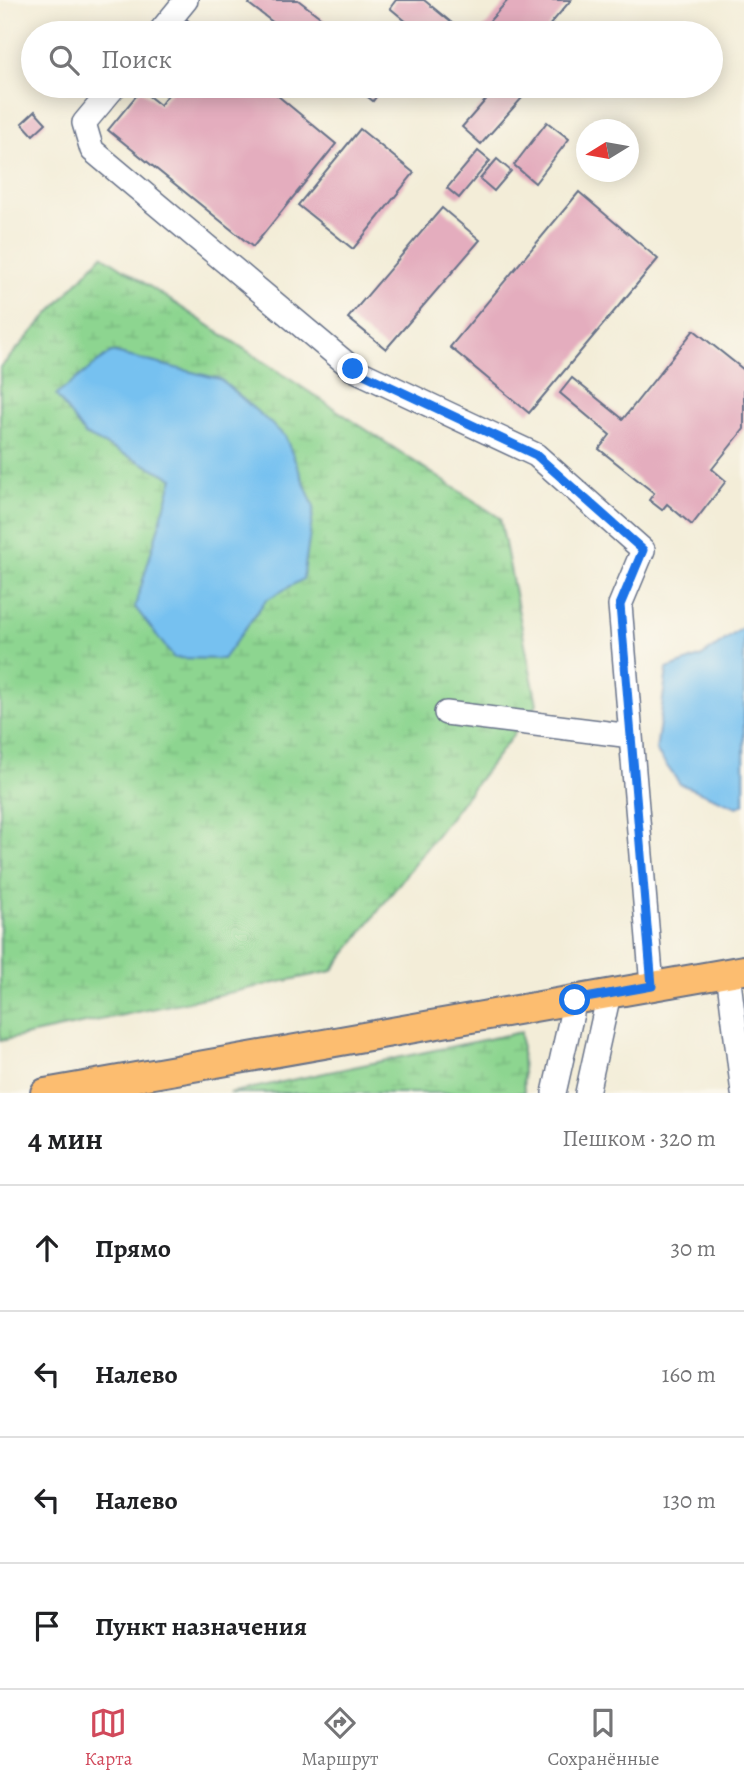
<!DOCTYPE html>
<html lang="ru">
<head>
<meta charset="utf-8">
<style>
	body { margin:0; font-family:Alegreya,serif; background:#f2f2f2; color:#202124 }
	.compass { position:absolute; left:576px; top:119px; width:63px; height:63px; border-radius:50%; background:#fff; box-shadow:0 4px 18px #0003; rotate:259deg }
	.stop { position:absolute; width:21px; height:21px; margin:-16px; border:5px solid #1a73e8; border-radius:50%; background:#fff }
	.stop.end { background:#1a73e8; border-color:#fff; box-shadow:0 2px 7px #0008 }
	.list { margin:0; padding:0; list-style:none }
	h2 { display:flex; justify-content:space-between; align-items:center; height:91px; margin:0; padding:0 28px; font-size:30px }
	h2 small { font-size:23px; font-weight:400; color:#757577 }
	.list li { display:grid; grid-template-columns:46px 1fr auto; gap:21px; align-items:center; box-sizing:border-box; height:126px; padding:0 28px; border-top:2px solid #e0e0e0 }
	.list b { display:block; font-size:26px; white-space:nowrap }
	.list em { font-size:23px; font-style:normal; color:#757577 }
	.icon { flex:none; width:38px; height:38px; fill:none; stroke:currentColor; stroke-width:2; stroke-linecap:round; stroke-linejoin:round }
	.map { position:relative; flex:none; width:744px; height:1093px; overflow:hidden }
	.search { position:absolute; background:#fff; box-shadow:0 4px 18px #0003; left:21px; right:21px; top:21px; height:77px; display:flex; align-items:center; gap:18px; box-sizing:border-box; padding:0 24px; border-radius:38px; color:#757577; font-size:26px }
	.sheet { height:595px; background:#fff }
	nav { display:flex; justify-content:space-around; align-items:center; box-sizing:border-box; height:98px; border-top:2px solid #e0e0e0; background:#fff; font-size:19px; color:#757577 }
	nav a { display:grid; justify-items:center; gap:4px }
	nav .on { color:#d1495b }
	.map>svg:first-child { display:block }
	.wetland { fill:url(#wetland-marsh); stroke:#548277; stroke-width:2 }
	.water { fill:#76c1f0; stroke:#4878a7; stroke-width:2 }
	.building { fill:#e4adbe }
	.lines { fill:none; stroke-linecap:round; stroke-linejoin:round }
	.minor-casing { stroke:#677289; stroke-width:26 }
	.major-casing { stroke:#677289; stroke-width:32 }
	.minor { stroke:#fff; stroke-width:23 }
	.major { stroke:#fcbd6f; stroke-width:28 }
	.route { stroke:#1a73e8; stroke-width:9 }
</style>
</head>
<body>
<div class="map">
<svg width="744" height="1093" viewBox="0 0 744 1093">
	<defs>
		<pattern id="wetland-marsh" width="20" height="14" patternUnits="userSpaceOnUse" patternTransform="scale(1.75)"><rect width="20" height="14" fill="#8dd590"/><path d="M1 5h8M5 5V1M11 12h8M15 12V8" fill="none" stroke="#79b77f"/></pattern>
	</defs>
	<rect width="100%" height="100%" fill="#fbf7ec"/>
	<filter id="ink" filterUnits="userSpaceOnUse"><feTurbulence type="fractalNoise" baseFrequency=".0143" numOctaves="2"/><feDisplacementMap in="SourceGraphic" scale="14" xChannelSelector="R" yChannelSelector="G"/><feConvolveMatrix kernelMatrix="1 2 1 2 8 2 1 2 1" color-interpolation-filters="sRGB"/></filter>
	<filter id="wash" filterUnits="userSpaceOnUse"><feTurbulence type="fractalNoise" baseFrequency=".00686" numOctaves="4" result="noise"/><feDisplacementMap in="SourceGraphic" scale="28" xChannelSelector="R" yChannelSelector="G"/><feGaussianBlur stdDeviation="1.57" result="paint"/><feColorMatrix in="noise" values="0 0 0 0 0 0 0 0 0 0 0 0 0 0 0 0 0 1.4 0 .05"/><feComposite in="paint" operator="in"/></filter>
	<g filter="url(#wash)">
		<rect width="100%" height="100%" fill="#f3edd8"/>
		<path class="wetland" d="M102,255L500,518L537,704L332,971L0,1041V368Z
			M521,1032L524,1093H229Z"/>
		<path class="water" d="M111,352L220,379L285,436L314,507L303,579L266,600L223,659L174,658L135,607L173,478L85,435L56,395Z
			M744,627V804L737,807L680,784L656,751L667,669L702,656Z"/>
		<g id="blocks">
			<path class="building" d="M252,0H298L341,33H287L249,4Z
				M396,0H424L464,33H420L390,8Z
				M508,0H571L543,33H479Z
				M185,18L203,33H172Z
				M175,86H266L336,144L253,247L108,130L141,90L160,105Z
				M354,86H384L373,101Z
				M498,86H526L530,89L481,144L462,127Z
				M35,111L46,123L33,135L22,123Z
				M547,122L569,139L535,183L514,165Z
				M360,129L414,173L353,249L298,205Z
				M478,151L490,161L459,198L447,188Z
				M497,159L511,171L494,191L480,179Z
				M579,192L658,259L529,413L450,347Z
				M442,208L480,240L386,349L348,318Z
				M694,330L744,370V429L712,469L726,481L692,525L667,504L662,510L649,500L654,493L599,449L610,435L560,393L572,378L623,419Z"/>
		</g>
	</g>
	<g filter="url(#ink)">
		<use href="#blocks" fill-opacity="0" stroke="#677289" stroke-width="2"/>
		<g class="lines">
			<defs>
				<path id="minor" d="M159,33L186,0
					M115,86L84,123L92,150L353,369L536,455L643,550L620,605L652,986
					M446,713L631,736
					M728,973L743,1093
					M554,1093L575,1000
					M587,1093L609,994"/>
				<path id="major" d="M45,1093L744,970"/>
			</defs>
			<use href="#minor" class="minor-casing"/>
			<use href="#major" class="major-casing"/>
			<use href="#minor" class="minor"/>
			<use href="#major" class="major"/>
		</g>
	</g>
	<g class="lines" filter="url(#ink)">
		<path class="route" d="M353,369L536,455L643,550L620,605L652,986L575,1000"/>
	</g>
</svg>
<svg class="compass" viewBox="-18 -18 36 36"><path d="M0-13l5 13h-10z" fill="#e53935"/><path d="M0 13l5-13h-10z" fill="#757577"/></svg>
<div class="stop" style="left:575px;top:1000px"></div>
<div class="stop end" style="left:353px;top:369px"></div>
<div class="search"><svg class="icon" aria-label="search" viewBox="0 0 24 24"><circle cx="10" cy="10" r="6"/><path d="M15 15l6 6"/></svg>Поиск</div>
</div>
<section class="sheet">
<h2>4 мин<small>Пешком · 320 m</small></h2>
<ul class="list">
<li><svg class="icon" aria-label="ahead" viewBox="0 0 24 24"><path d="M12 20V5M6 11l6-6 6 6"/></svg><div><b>Прямо</b></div><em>30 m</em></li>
<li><svg class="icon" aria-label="left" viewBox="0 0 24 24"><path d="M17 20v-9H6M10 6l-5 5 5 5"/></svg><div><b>Налево</b></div><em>160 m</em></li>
<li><svg class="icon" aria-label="left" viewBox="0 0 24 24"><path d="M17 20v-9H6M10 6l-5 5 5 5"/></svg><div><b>Налево</b></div><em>130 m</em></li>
<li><svg class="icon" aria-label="arrive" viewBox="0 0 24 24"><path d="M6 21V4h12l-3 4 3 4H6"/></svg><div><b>Пункт назначения</b></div></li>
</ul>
</section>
<nav>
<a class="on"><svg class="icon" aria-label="map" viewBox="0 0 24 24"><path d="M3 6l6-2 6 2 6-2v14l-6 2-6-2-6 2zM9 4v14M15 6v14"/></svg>Карта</a>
<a><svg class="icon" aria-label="directions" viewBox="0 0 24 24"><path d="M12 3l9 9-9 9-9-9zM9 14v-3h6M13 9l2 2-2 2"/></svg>Маршрут</a>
<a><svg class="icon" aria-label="saved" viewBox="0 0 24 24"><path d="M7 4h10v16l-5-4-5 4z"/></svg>Сохранённые</a>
</nav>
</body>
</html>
